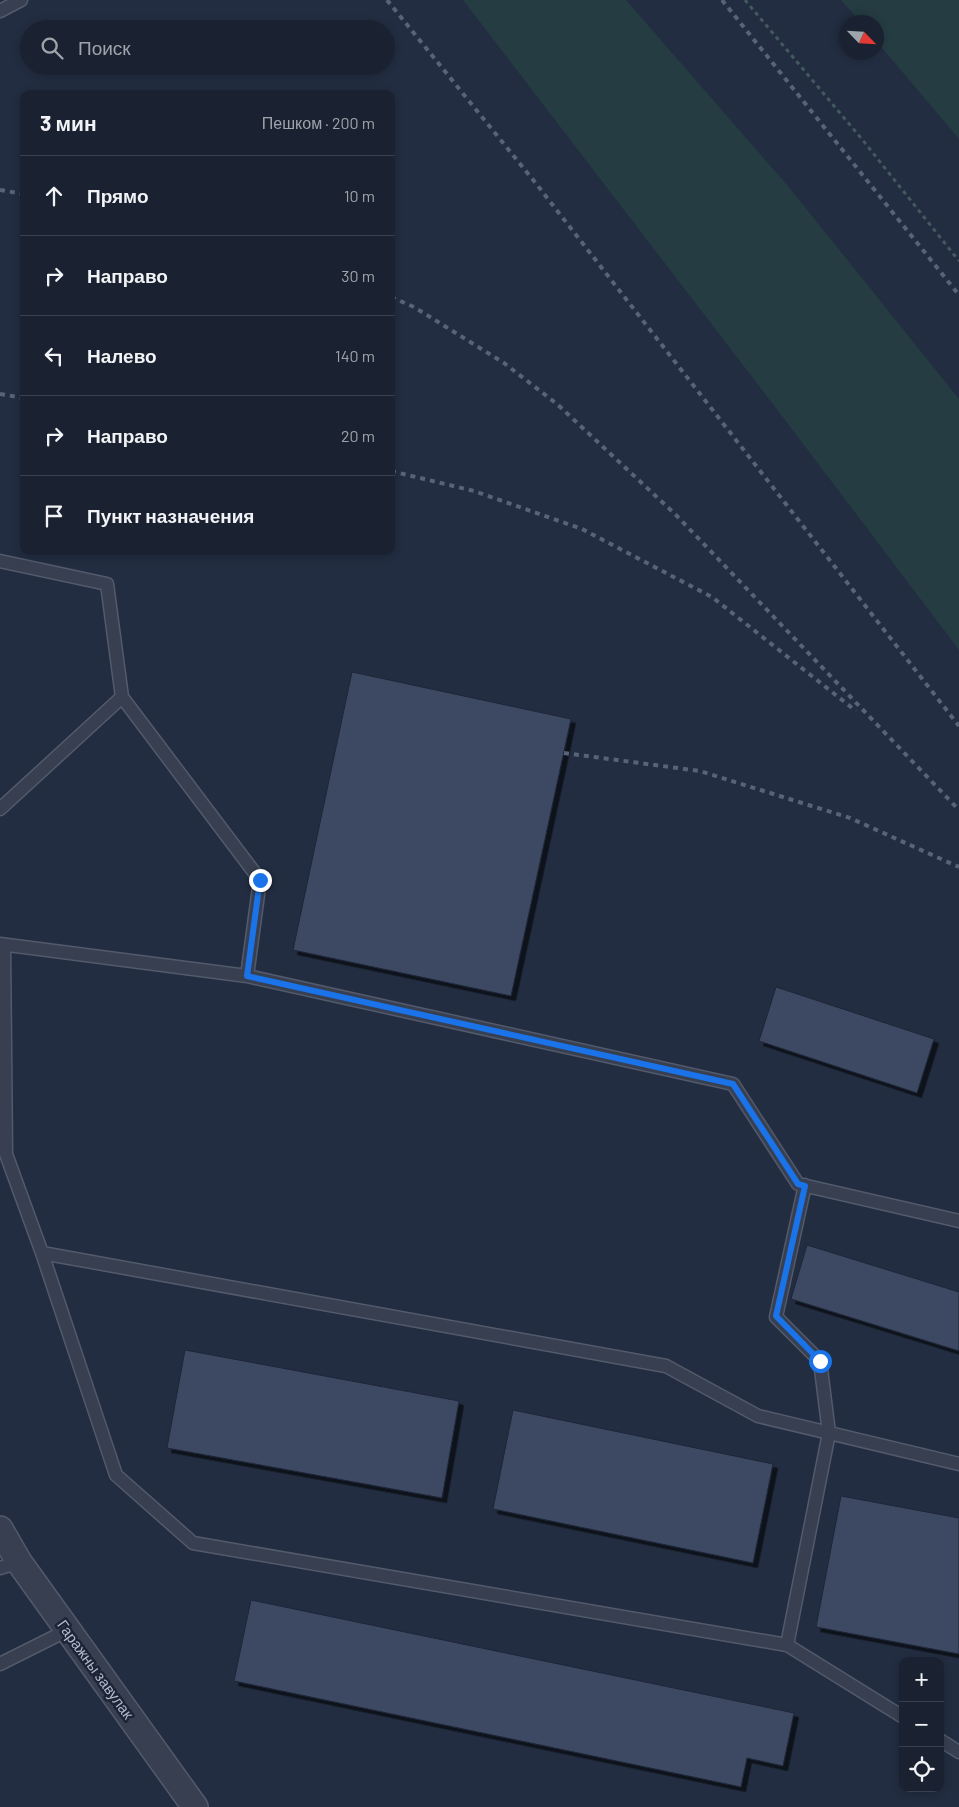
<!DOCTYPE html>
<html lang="ru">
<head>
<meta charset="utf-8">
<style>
	body { margin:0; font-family:Barlow,sans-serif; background:#232a39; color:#f1f3f6 }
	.controls { position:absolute; right:15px; bottom:15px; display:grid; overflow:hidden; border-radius:10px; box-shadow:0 2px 8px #0003 }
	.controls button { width:45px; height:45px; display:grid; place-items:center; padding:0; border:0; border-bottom:1px solid #383f4d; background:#1a2231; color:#f1f3f6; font:25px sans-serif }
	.compass { position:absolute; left:839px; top:15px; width:45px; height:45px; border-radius:50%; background:#1a2231; box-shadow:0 2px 8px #0003; rotate:115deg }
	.stop { position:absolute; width:15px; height:15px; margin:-11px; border:4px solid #1a73e8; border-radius:50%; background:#fff }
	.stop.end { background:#1a73e8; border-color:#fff; box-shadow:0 1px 5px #0008 }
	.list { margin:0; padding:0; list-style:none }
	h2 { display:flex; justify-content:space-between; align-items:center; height:65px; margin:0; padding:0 20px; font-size:21px }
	h2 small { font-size:16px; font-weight:400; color:#9fa4ab }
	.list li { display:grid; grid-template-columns:32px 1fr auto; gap:15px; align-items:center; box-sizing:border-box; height:80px; padding:0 20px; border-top:1px solid #383f4d }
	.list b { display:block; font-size:19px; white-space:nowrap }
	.list em { font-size:16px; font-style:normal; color:#9fa4ab }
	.icon { flex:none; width:28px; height:28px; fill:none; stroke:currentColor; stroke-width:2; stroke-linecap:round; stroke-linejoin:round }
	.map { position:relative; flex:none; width:959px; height:1807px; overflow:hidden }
	.search { position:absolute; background:#1a2231; box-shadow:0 2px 8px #0003; left:20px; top:20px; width:375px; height:55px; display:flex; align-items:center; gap:12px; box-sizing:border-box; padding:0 18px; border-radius:28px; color:#9fa4ab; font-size:19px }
	.panel { position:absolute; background:#1a2231; box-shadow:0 2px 8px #0003; left:20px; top:90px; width:375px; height:465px; border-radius:10px }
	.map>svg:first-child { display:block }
	.green { fill:#243c42 }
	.building { fill:#3e4962; stroke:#1e2638; filter:url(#shadow) }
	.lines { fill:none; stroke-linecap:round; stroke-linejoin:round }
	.lane-casing { stroke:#525a6b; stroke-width:15 }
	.street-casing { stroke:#525a6b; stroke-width:28 }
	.path { stroke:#43595f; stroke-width:3; stroke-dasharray:4 4; stroke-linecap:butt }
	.lane { stroke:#373f51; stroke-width:12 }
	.street { stroke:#373f51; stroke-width:25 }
	.rail { stroke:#586278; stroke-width:4; stroke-dasharray:5 5; stroke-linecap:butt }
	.route { stroke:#1a73e8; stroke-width:6 }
	.labels { text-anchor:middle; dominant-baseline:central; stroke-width:5; stroke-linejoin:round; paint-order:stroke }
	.street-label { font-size:15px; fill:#b3bacb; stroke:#1c2436 }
</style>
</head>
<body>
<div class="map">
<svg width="959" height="1807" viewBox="0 0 959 1807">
	<defs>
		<filter id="shadow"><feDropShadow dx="4.5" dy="4.5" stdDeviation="0" flood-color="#0009"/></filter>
	</defs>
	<rect width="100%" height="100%" fill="#222d41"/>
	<path class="green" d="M463,0H626L788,186L959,399V650L785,420Z
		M841,0H959V139L877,42L876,22H860Z"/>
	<path class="building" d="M352,672L571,719L511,996L293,950Z
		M776,987L934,1039L917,1093L759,1041Z
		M807,1245L959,1292V1351L791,1299Z
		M185,1350L459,1401L442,1498L167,1448Z
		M513,1410L773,1464L753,1563L493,1509Z
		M841,1496L959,1518V1654L816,1627Z
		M251,1600L794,1713L783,1766L747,1758L741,1787L234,1681Z"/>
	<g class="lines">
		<defs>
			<path id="lane" d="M0,11L21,0
				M0,561L107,584L122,697L0,809
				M122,697L260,880L247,976
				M0,944L247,976L733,1084L798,1184L959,1221
				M4,945L6,1154L42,1253
				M0,1568L19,1562
				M787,1645L829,1433L820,1361L776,1317L805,1185
				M0,1664L68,1630
				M903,1717L787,1645L193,1543L116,1475L42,1253L666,1366L758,1416L959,1464
				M940,1740L959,1752"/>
			<path id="street" d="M0,1529L19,1562L195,1807"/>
		</defs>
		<use href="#lane" class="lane-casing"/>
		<use href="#street" class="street-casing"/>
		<path class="path" d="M745,0L861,138L959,261"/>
		<use href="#lane" class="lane"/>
		<use href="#street" class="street"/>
		<path class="rail" d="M387,0L534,181L959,726
			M722,0L959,295
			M0,190L24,194
			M391,297L414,307L504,363L557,404L675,514L959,810
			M0,394L24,398
			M391,471L474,491L582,529L712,597L856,711
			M564,753L700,771L850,818L959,867"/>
	</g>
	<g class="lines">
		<path class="route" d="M260,880L247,976L733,1084L798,1184L805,1186L776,1316L820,1361"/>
	</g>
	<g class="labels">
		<g class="street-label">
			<text transform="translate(96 1669) rotate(54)">Гаражны завулак</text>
		</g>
	</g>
</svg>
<div class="controls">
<button>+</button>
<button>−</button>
<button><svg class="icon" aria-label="locate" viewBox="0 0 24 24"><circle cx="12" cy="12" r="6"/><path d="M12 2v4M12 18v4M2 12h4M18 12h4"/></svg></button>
</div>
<svg class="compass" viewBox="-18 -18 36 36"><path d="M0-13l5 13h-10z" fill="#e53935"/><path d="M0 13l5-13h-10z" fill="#9fa4ab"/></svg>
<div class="stop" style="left:820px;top:1361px"></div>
<div class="stop end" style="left:260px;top:880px"></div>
<div class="search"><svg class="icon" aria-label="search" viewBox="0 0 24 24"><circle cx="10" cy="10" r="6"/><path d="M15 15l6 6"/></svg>Поиск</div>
<section class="panel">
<h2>3 мин<small>Пешком · 200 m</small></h2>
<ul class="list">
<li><svg class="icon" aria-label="ahead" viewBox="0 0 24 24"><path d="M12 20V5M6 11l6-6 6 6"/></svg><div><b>Прямо</b></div><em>10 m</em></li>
<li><svg class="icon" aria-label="right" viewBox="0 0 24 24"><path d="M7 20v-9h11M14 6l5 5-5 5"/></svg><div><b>Направо</b></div><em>30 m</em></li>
<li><svg class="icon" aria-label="left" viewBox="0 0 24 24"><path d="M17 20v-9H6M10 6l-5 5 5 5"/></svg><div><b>Налево</b></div><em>140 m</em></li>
<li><svg class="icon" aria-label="right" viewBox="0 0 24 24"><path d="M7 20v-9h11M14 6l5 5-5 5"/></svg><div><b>Направо</b></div><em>20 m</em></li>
<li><svg class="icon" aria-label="arrive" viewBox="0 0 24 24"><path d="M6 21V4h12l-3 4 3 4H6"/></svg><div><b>Пункт назначения</b></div></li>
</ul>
</section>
</div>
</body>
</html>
